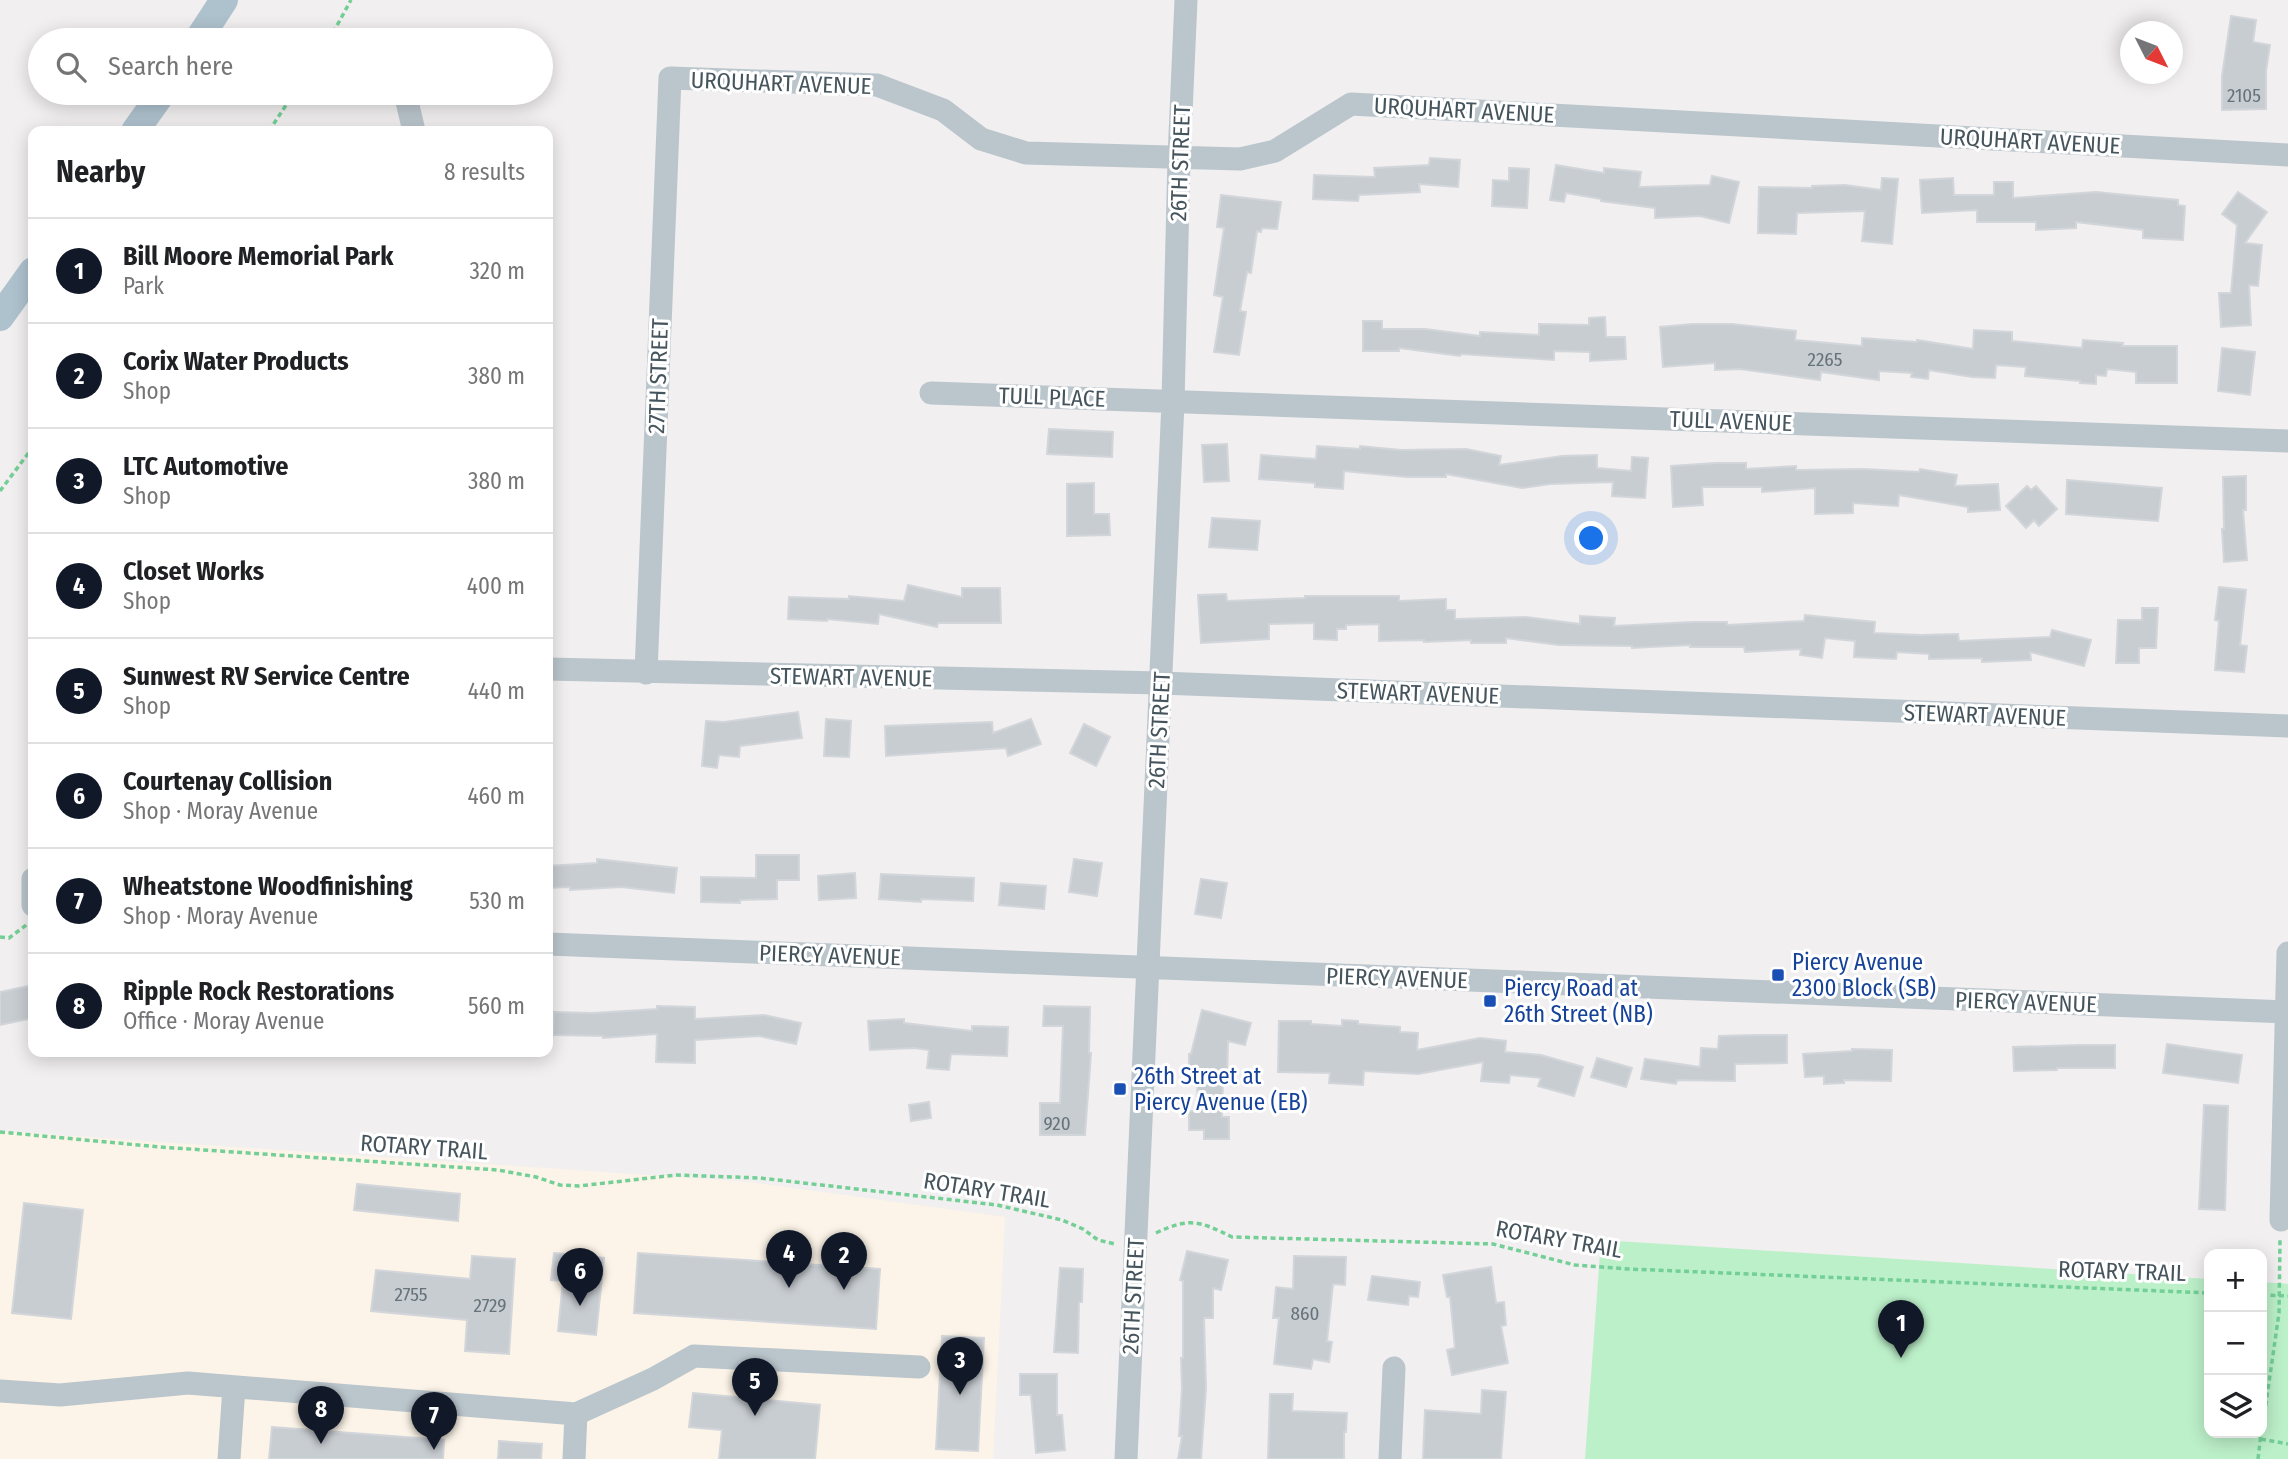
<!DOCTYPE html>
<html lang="en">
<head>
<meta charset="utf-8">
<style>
	body { margin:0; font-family:"Fira Sans Condensed",sans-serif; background:#f2f2f2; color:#202124 }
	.controls { position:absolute; right:21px; bottom:21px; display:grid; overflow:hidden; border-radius:14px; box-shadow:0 4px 18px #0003 }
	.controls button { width:63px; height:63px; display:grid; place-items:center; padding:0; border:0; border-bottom:2px solid #e0e0e0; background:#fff; color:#202124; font:35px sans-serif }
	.compass { position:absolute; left:2120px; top:21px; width:63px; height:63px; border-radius:50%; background:#fff; box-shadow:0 4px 18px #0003; rotate:132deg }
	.you { position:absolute; left:1592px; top:539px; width:24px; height:24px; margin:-18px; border:5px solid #fff; border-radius:50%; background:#1a73e8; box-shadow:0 0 0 10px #1a73e833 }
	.badge { display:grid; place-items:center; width:46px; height:46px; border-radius:50%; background:#111827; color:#fff; font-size:23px; font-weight:700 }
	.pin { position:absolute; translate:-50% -58px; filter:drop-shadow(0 2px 4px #0008) }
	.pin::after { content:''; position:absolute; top:37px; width:24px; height:21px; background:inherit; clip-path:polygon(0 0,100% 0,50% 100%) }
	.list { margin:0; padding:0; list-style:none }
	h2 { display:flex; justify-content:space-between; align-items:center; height:91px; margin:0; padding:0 28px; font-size:30px }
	h2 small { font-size:23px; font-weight:400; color:#757577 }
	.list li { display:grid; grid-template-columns:46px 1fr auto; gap:21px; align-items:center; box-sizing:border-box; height:105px; padding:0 28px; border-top:2px solid #e0e0e0 }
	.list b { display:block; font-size:26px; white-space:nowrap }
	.list p { margin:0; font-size:23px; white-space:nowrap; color:#757577 }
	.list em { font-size:23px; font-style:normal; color:#757577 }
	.icon { flex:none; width:38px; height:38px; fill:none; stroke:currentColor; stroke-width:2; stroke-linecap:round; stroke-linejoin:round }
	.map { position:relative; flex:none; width:2288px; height:1459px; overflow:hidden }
	.search { position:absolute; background:#fff; box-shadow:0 4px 18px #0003; left:28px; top:28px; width:525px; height:77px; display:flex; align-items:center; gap:18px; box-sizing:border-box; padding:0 24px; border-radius:38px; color:#757577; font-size:26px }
	.panel { position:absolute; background:#fff; box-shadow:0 4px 18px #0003; left:28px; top:126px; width:525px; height:931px; border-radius:14px }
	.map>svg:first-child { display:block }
	.commercial { fill:#fcf4e8 }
	.green { fill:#bcf0c9 }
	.building { fill:#c8cdd2; stroke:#d2d6da; stroke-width:2 }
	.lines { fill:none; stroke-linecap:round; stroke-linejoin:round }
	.path { stroke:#73cf96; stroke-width:3.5; stroke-dasharray:5 3.5; stroke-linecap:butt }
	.minor { stroke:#bac5cc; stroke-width:23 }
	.major { stroke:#aec2ce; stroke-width:28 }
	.transit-dot { fill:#1a4fb4; stroke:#fff; stroke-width:2.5 }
	.labels { text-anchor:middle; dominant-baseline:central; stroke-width:6; stroke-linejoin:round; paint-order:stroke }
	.number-label { font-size:19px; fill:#66737a }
	.street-label { font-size:23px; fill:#46555d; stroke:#fff }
	.transit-label { font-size:23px; fill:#164399; stroke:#fff; text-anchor:start }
</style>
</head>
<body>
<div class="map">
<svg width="2288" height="1459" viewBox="0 0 2288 1459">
	<rect width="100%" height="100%" fill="#f1efef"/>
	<path class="commercial" d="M0,1131L750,1182L1005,1217L993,1459H0Z"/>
	<path class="green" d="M1601,1240L2209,1279V1433H2262V1282L2288,1284V1459H1585Z"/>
	<path class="building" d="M2231,16L2256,20L2253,42L2270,45L2266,71V109L2222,110V76Z
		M1430,158L1460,160L1458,187L1419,184L1420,192L1359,195L1358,201L1313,199L1314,175L1375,177L1374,168L1429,165Z
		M1556,165L1604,173V168L1641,172L1639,187L1710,185L1712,176L1739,182L1729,223L1700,216L1655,218V208L1601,201V199L1566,193L1564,202L1550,200Z
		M1509,168L1529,169L1527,208L1492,206L1493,180L1509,181Z
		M1882,178L1898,179L1892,244L1862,241L1865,211L1797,213L1796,234L1758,233L1759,187L1812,188V186L1845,185L1881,190Z
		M1953,178L1954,195H1994V182H2013V198L2096,192L2178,200V205L2185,206L2183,240L2143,238V230L2076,222V228L2036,230V222H1977V210L1922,213L1920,180Z
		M2238,192L2267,212L2245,243L2262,245L2258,286L2249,285L2251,325L2221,327L2219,293H2231L2237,225L2222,214Z
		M1221,195L1281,202L1277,229L1262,228L1261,232L1257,231L1251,273L1247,272L1240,311L1246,312L1239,355L1214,352L1223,297L1214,295L1224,228L1217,227Z
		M1605,317L1606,337H1625L1626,359L1590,361V352L1554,351V360L1461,354L1460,356L1399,348V351H1363V321H1382V329H1425L1480,336V332L1539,335V324L1589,325V318Z
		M1693,324H1732L1796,331L1795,340L1862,346V338L1917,342V340L1973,349L1974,330L2012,332V341L2082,348L2083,340L2123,343L2122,346H2177V383H2136V372L2107,369L2106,376L2096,375V384L2080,383V381L2025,376L2026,367L1996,365L1995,378L1972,377L1929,370L1928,379L1911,377L1912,373L1879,371V380L1821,372L1820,380L1740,369L1715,370V363L1663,367L1660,327Z
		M2222,348L2255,352L2250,395L2218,391Z
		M1049,429L1113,432L1112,457L1047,454Z
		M1227,444L1229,481L1204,482L1202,445Z
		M1317,446L1360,449V446L1401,450L1466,449L1501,456L1499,465L1562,456L1597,455V468L1631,471L1632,457L1648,458L1645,498L1612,496L1613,482L1550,484L1522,488L1446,474V477H1407L1344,471L1343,489L1315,487V483L1259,479L1261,455L1316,459Z
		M1716,463H1746V469L1796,466V470L1864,469L1919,472L1920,469L1957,475L1955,486L1998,484L2000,510L1968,512V507L1899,495L1898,506L1853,503V513L1815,514V488L1762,492V487H1702L1703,505L1673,507L1671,466Z
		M2246,476V510H2243L2247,560L2224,562L2222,529H2224L2223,477Z
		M2067,480L2162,488L2158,521L2066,514Z
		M1094,483V514H1109L1110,535L1067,536V484Z
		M2027,486L2031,490L2036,486L2057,509L2039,526L2034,520L2026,528L2006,506Z
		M1212,518L1260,521L1257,550L1209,547Z
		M908,585L962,597V588H1000L1001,623H938L937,627L879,614L878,624L827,619V621L788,619L789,597L849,599V596L904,601Z
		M2219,587L2246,590L2240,645L2247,646L2244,672L2215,670L2219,621L2215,620Z
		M1226,594L1227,601L1305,598V596H1399V601L1446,599V610H1455V619L1526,617L1580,624V616L1615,618L1614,626L1693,622H1727V625L1804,621L1805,615L1875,622L1874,633L1921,635L1958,634L1959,641L2050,637L2052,630L2091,640L2084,666L2030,652L2031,660L1982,662V658L1929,659V654L1897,652L1896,659L1854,657L1855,641L1825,638L1822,658L1800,655L1801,649L1745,652L1744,647H1690V645L1632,648V646L1559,645L1506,638V643H1471V640L1424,642V640L1379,641V624L1346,625V629H1337V640L1314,639V623L1269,624V639L1201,643L1198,595Z
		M2142,608H2158L2156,648H2139V663H2116L2118,620H2142Z
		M798,712L802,738L740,746L739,757L719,755L717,768L702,766L706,721L724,722Z
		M826,719L851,721L849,757L824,756Z
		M1031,719L1041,744L1008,756L1006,748L886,756L885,726L992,722L993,733Z
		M1084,724L1110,737L1096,766L1070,753Z
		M756,855H799V880H777V899L740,900V903L701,902V877L756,878Z
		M597,859L677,868L674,893L621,887L570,890V887L548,888V866L597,863Z
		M1074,859L1102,863L1097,896L1069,892Z
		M855,873L856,898L819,900L818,876Z
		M881,874L974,878L973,901L921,899V902L879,899Z
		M1201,879L1227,883L1221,918L1195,914Z
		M1001,883L1046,886L1044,909L999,905Z
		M33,985V1018L0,1025V992Z
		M657,1006L695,1007V1019L764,1015L801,1023L796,1044L759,1036L695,1040V1063L656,1062L657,1034L603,1038V1036L553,1035L554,1012L593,1013L657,1009Z
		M1044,1006L1090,1007L1089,1053H1091L1085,1135H1040V1103H1060L1063,1026H1043Z
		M1202,1010L1251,1023L1245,1045L1228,1041L1227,1080H1223L1222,1117H1229V1139H1204V1130H1189V1111H1198L1197,1079H1189V1054H1191Z
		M904,1019V1023L972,1031V1026L1008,1027L1007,1056L951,1054L949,1070L927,1068L929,1050L914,1048L870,1050L868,1021Z
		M1342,1020L1358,1021V1024L1400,1027V1032L1418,1033L1417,1050L1480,1038L1506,1041L1505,1052L1541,1055L1583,1067L1574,1096L1538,1086L1541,1078L1510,1075L1509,1083L1481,1081L1483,1062L1418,1074L1364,1071L1363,1085L1329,1083L1330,1073L1278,1072L1279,1021H1311V1024L1342,1026Z
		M1756,1035H1787V1063L1735,1064V1081L1677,1080L1676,1084L1641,1079L1645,1059L1700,1067L1701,1048L1718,1049L1719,1036Z
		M2167,1044L2242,1055L2238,1083L2163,1073Z
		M2078,1045H2115V1068H2057V1070L2014,1071L2013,1047Z
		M1852,1049L1892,1050L1891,1081L1844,1080V1083L1824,1084V1076L1805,1077L1803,1054L1852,1051Z
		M1597,1058L1632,1068L1626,1087L1591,1077Z
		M929,1102L931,1118L911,1121L909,1105Z
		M2204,1105L2228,1106L2225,1210L2199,1209Z
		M357,1184L460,1194L458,1221L354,1210Z
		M24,1203L83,1210L71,1319L12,1313Z
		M1187,1251L1228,1260L1221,1290L1213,1288V1318H1204L1206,1388L1201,1459H1178L1182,1436H1179L1182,1388L1181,1358H1183V1281L1180,1280Z
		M554,1253L604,1258L596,1335L558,1331L563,1281L551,1280Z
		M638,1253L880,1269L876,1329L634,1313Z
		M472,1256L515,1259L509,1354L465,1351L467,1320L371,1311L376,1270L470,1279Z
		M1294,1256L1346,1257L1345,1285L1333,1284L1327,1341L1332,1342L1329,1362L1313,1359L1311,1369L1274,1364L1279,1318H1273L1276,1287L1293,1289Z
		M1491,1267L1496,1303L1504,1302L1506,1325L1501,1326L1508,1363L1452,1375L1447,1350L1455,1348L1450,1297H1447L1443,1275Z
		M1060,1268L1083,1269L1082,1302H1079L1078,1353L1054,1352Z
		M1372,1276L1420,1282L1418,1297L1409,1296L1408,1305L1368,1300Z
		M942,1336L984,1338L978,1451L936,1449Z
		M1020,1374H1057V1415H1062L1065,1450L1036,1453L1031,1395H1020Z
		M1482,1390L1506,1392L1501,1459H1423L1425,1410L1481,1414Z
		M693,1393L820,1405L815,1459H719L722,1430L689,1427Z
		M1270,1394H1293L1292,1411L1347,1413L1346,1432H1344V1459H1268Z
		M272,1427L444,1440L443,1459H269Z
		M499,1441L542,1444L541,1459H498Z"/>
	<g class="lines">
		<path class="path" d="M329,40L351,0
			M269,131L294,93
			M0,491L33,447
			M0,937L9,938L29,923
			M0,1132L160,1147L498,1170L536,1177L560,1185L579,1186L676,1175L760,1178L997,1205L1062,1220L1083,1229L1098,1240L1115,1244
			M1156,1233C1189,1217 1200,1221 1232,1237L1493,1244L1575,1265L1629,1269L2209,1293
			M2262,1295L2288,1296
			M2262,1431L2279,1313L2280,1240
			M2261,1439L2288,1444
			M2258,1459L2261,1433"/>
		<path class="minor" d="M405,93L414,131
			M931,393L2288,441
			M548,669L1161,683L2288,726
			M646,673L670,78L877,85L943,110L981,139L1026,153L1240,159L1275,151L1351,104L2288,155
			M33,879V905
			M548,944L2288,1012
			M2281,1220L2288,953
			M0,1391L60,1395L188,1383L576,1414L653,1379L694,1356L919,1367
			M229,1459L234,1387
			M574,1459L576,1414
			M1126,1459L1173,402L1179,158L1186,0
			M1390,1459L1394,1368"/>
		<path class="major" d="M198,40L224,0
			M135,131L162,93
			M0,317L33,271"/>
	</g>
	<g class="transit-dot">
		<rect x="1771" y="968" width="14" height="14" rx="3.5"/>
		<rect x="1483" y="994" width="14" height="14" rx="3.5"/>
		<rect x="1113" y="1082" width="14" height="14" rx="3.5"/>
	</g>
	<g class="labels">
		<g class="number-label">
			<text x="2244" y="95">2105</text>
			<text x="1825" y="359">2265</text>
			<text x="1057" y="1123">920</text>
			<text x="411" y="1294">2755</text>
			<text x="490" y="1305">2729</text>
			<text x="1305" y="1313">860</text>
		</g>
		<g class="street-label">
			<text transform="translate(781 83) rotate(2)">URQUHART AVENUE</text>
			<text transform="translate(1464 110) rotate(3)">URQUHART AVENUE</text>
			<text transform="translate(2030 141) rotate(3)">URQUHART AVENUE</text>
			<text transform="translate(1180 163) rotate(-88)">26TH STREET</text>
			<text transform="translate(658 376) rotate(-88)">27TH STREET</text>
			<text transform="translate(1052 397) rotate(2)">TULL PLACE</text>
			<text transform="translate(1731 421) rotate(2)">TULL AVENUE</text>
			<text transform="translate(851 677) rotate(1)">STEWART AVENUE</text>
			<text transform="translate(1418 693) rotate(2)">STEWART AVENUE</text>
			<text transform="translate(1985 715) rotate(2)">STEWART AVENUE</text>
			<text transform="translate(1159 730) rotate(-87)">26TH STREET</text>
			<text transform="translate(830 955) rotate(2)">PIERCY AVENUE</text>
			<text transform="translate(1397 978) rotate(2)">PIERCY AVENUE</text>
			<text transform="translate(2026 1002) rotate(2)">PIERCY AVENUE</text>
			<text transform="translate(424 1147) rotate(4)">ROTARY TRAIL</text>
			<text transform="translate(987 1190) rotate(9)">ROTARY TRAIL</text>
			<text transform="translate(1559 1239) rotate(10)">ROTARY TRAIL</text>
			<text transform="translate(2122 1271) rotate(2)">ROTARY TRAIL</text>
			<text transform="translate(1133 1296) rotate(-87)">26TH STREET</text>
		</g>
		<g class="transit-label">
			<text x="1792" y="962">Piercy Avenue<tspan x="1792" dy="26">2300 Block (SB)</tspan></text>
			<text x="1504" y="988">Piercy Road at<tspan x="1504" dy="26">26th Street (NB)</tspan></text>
			<text x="1134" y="1076">26th Street at<tspan x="1134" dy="26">Piercy Avenue (EB)</tspan></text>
		</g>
	</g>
</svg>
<div class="controls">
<button>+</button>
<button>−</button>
<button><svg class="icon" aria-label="layers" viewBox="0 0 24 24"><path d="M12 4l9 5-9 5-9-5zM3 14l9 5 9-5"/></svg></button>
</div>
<svg class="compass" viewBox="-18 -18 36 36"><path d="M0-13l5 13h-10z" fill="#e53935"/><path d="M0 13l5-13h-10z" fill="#757577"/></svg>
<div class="you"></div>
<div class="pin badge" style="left:1901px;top:1358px">1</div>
<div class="pin badge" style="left:844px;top:1290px">2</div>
<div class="pin badge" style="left:960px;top:1395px">3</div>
<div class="pin badge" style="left:789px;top:1288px">4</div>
<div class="pin badge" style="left:755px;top:1416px">5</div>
<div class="pin badge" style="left:580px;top:1306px">6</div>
<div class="pin badge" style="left:434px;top:1450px">7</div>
<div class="pin badge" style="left:321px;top:1444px">8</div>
<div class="search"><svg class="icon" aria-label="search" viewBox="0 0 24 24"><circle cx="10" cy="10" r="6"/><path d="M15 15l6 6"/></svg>Search here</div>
<section class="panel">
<h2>Nearby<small>8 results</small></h2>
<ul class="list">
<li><span class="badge">1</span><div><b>Bill Moore Memorial Park</b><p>Park</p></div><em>320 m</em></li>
<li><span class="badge">2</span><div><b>Corix Water Products</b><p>Shop</p></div><em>380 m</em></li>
<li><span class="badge">3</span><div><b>LTC Automotive</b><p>Shop</p></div><em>380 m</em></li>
<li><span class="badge">4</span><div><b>Closet Works</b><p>Shop</p></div><em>400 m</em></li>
<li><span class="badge">5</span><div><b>Sunwest RV Service Centre</b><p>Shop</p></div><em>440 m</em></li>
<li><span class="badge">6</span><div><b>Courtenay Collision</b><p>Shop · Moray Avenue</p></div><em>460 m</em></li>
<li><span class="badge">7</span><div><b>Wheatstone Woodfinishing</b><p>Shop · Moray Avenue</p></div><em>530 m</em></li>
<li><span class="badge">8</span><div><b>Ripple Rock Restorations</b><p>Office · Moray Avenue</p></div><em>560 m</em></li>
</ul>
</section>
</div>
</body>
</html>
